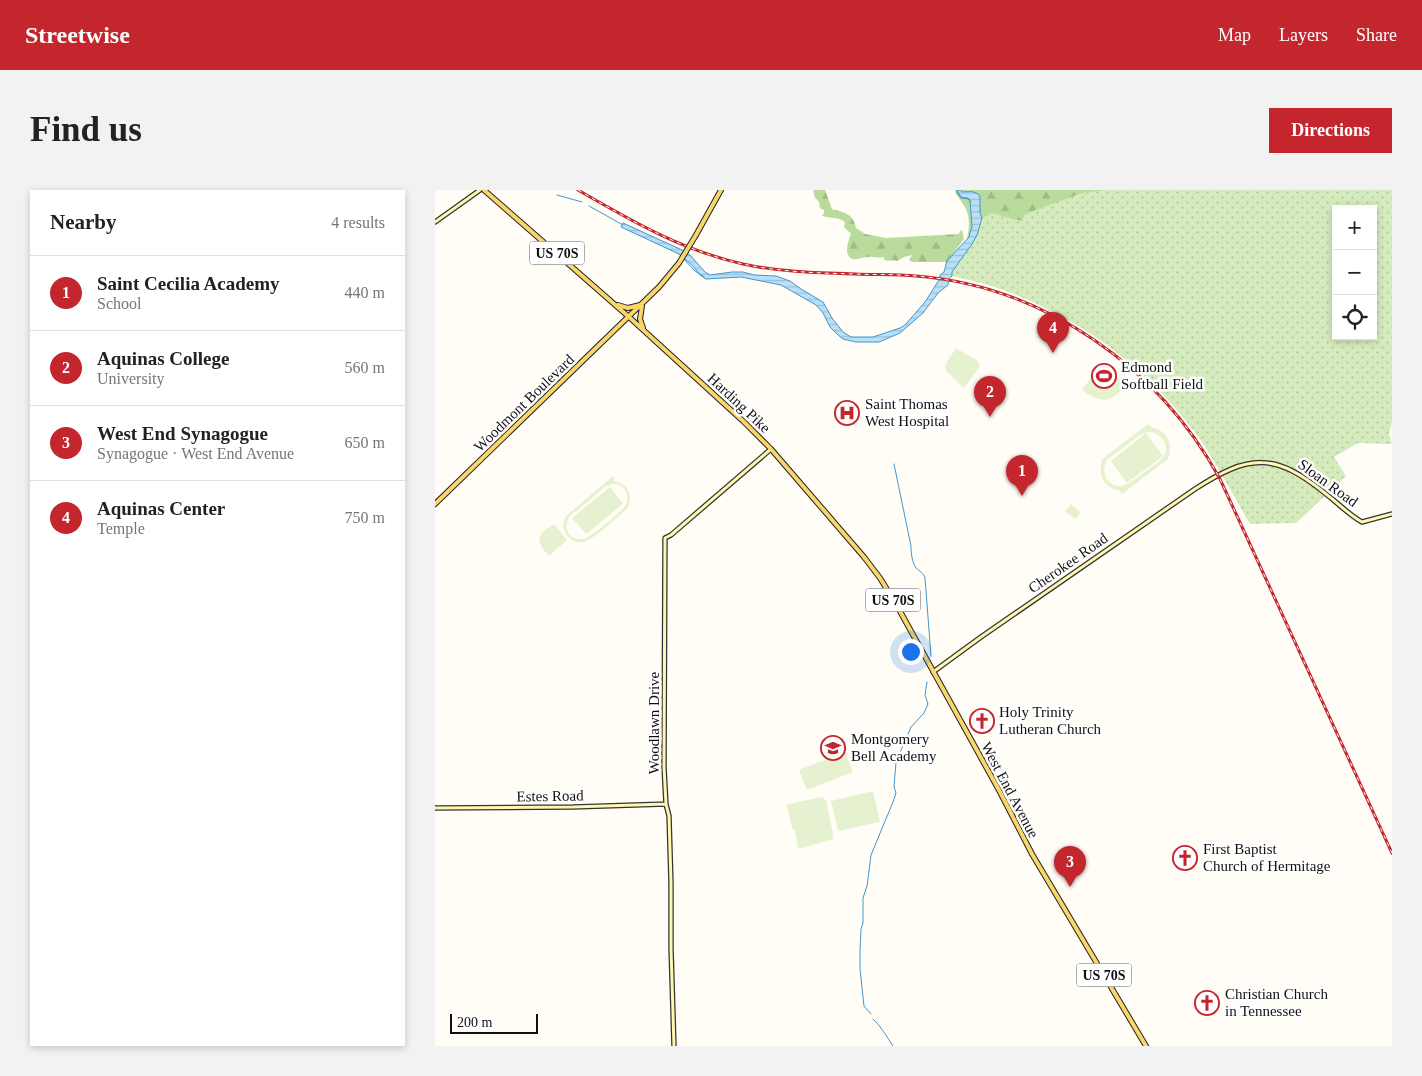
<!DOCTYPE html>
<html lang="en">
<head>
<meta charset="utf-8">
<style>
	body { margin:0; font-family:"Times New Roman",serif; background:#f2f2f2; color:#222 }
	.controls { position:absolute; right:15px; top:15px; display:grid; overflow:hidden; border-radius:0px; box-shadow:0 2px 8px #0003 }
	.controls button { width:45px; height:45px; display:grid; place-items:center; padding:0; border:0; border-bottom:1px solid #e0e0e0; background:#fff; color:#222; font:25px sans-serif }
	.scale { position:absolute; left:15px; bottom:12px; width:88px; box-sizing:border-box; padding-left:5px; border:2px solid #111; border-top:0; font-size:14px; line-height:18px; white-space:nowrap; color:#111; -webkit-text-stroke:4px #fff; paint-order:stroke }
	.you { position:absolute; left:475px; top:461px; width:18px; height:18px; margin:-12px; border:4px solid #fff; border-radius:50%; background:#1a73e8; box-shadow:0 0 0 8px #1a73e833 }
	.badge { display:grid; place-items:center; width:32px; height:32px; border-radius:50%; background:#c4262e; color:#fff; font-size:16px; font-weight:700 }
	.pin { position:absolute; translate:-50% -41px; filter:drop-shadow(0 1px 2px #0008) }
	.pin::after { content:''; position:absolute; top:26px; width:18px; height:15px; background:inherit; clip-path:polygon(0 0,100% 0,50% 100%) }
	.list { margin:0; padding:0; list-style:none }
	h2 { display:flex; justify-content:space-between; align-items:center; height:65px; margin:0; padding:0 20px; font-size:21px }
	h2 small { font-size:16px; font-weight:400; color:#767676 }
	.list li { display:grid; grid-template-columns:32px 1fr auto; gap:15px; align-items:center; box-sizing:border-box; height:75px; padding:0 20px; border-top:1px solid #e0e0e0 }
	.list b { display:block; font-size:19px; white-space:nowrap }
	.list p { margin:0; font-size:16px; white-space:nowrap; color:#767676 }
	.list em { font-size:16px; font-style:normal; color:#767676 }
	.icon { flex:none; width:28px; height:28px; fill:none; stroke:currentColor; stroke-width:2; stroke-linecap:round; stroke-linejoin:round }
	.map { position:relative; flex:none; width:957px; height:856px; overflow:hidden; border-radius:0px }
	header { display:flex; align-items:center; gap:30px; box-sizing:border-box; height:70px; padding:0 25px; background:#c4262e; color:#fff }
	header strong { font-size:24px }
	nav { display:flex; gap:28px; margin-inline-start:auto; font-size:18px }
	.intro { display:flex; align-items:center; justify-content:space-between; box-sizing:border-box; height:120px; padding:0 30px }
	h1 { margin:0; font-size:35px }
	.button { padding:12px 22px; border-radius:0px; background:#c4262e; color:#fff; font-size:18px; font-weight:700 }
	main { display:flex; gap:30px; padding:0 30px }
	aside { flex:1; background:#fff; border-radius:0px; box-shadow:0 2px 8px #0003 }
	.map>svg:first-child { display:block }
	.grass { fill:url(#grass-dots); fill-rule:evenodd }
	.forest { fill:url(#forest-firs) }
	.pitch { fill:#e6f2cf; fill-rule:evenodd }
	.water { fill:url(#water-rules); stroke:#3f96cf }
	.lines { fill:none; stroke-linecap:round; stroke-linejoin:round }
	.stream { stroke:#3f96cf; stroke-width:1 }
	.secondary-casing { stroke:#333; stroke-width:5.5 }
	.primary-casing { stroke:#222; stroke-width:6 }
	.secondary { stroke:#fff6b0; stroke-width:3 }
	.primary { stroke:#f9d66b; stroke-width:4 }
	.rail-casing { stroke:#c4262e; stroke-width:3 }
	.rail { stroke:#fff; stroke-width:1; stroke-dasharray:4; stroke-linecap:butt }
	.primary-bridge-casing { stroke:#222; stroke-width:6; stroke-linecap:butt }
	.primary-bridge { stroke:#f9d66b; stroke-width:4 }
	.labels { text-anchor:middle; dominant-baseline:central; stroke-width:5; stroke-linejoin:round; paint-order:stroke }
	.shield { fill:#fff; stroke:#585858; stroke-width:1 }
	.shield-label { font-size:14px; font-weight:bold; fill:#111 }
	.poi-label { font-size:15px; fill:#111; stroke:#fff; text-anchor:start }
	.street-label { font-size:15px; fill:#111; stroke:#fff }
</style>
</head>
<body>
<header>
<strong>Streetwise</strong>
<nav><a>Map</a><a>Layers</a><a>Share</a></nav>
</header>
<div class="intro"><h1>Find us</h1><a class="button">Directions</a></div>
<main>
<aside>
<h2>Nearby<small>4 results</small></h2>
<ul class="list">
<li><span class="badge">1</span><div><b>Saint Cecilia Academy</b><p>School</p></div><em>440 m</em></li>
<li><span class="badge">2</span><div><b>Aquinas College</b><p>University</p></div><em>560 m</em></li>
<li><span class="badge">3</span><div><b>West End Synagogue</b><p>Synagogue · West End Avenue</p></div><em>650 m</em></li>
<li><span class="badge">4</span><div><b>Aquinas Center</b><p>Temple</p></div><em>750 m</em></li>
</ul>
</aside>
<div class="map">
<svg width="957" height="856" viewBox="0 0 957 856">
	<defs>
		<pattern id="grass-dots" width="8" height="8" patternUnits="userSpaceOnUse" patternTransform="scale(1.25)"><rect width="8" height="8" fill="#d5ebbd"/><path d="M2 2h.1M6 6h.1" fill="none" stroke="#b6c8a1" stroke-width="1.8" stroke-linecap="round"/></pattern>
		<pattern id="forest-firs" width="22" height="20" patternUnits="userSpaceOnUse" patternTransform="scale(1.25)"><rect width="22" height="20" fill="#b9dc9c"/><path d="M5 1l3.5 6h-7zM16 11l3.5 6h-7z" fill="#9ebc85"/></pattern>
		<pattern id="water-rules" width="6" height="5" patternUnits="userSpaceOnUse" patternTransform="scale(1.25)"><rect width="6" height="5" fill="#b9e0f7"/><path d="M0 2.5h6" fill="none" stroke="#9ebfd3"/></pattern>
	</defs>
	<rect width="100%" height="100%" fill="#fffdf5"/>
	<path class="grass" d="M526,0H957V232L954,243L957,254L923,253L899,267L911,286L861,333L815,334C799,307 784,278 767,252C718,182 649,129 568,100C552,94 534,90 517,86V82L540,49L547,28ZM901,19H938V146H901Z"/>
	<path class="forest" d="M378,0H390L397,19C410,23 418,23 421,38L430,44L451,48L524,44L525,41L527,40L529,49L512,72H477L474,70L477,65L469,67L462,71C458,69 454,72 449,70V67C442,69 439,66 433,67C429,67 422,70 418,69C408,67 413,51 416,44L409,37L410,32C402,26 396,29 387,26L389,23V20C383,18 385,16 384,12L380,8Z
		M520,0H671L647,3L590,24L587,31L556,23L545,30L543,44L537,53L532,49C535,36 535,24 528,14C525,9 522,6 520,0Z"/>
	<path class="pitch" d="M521,158L543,171L545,176L529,198L511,181L510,175Z
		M671,177L691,195C677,213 665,214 647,200L663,178Z
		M713,234C717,239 719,237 724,240C736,246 736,258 733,269L687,304C684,299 682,300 677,298C664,292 665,280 667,269ZM713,242C725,242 735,253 729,266C725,272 717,276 711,281C701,288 683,306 672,289C668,283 669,276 672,270L705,245Z
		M711,243L728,266L692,293L676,271Z
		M178,286L180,288L178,291C192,293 199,304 193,317C187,324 158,350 149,352C143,353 136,351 132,345C127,339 128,332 131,326ZM177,294C182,294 187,295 190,300C193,304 193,310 191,315C188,320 155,348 149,349C144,350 138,349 135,345C130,339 131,333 134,327L170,297Z
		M175,297L188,314L151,344L137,328Z
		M636,314L646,323L640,329L630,321Z
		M119,334L132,350L114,366C101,351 100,345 119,334Z
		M410,562L418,582L372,600L364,580Z
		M438,601L445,632L403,641L396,611Z
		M387,607L391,610L399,649L363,659L360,640L357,638L352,616L353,614Z"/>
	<path class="water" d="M522,0H526L527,2C534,2 540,0 545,6V23L547,28L542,45L537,54L517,82V86L514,89L513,95L503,103L488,123L465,143L444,152H421L408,149L403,145L395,137L388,123L381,115L346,95L306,87L271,89L265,85L258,76L244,64L186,37L188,33L247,60L255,65L270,82L275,85L297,82H308L319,85L341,86L355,91L366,99L388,112L397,128L408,142L416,147H438L465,138L470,135L490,112L504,90L505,85L509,82L512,71L534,47L535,43L537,37L535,11L533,9L526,7Z"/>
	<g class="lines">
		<path class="stream" d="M522,0V4L527,8H533L536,12
			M122,5L147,12
			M154,16L188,35
			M243,63L260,81L269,87
			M459,274L476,356C476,363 477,372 481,378C485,382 488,382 490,388L496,466
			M436,824L429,816L425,779V760L426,739L428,733V708L432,696L436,665L458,612L461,603L459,597L461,572L476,537L489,523L493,514L490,505L492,492
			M438,829C446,836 452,847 458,856"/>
		<defs>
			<path id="secondary" d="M0,32L45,0
				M498,482L546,447L760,299C814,264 840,262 891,304C903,313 914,325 927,332L957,324
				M0,618L138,617L231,614
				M239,856L236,758V693L234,626L231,614L229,577L230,348L236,345L336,259"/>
			<path id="primary" d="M49,0L194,127L308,231L336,259L429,367L445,388L461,414L565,602L597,664L711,856
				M261,45L286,0
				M183,115L193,118L205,115
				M207,116L205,129L208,138
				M0,314L224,97L244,73"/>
		</defs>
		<use href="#secondary" class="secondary-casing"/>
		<use href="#primary" class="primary-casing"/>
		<use href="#secondary" class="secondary"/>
		<use href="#primary" class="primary"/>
		<defs>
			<path id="rail" d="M143,0C197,31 246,60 308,74C344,82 383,83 420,84C440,85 461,84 481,86C609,96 724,177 785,289L957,663"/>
		</defs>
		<use href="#rail" class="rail-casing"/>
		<use href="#rail" class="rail"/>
		<defs>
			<path id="primary-bridge" d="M244,73L261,45"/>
		</defs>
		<use href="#primary-bridge" class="primary-bridge-casing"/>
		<use href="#primary-bridge" class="primary-bridge"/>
	</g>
	<defs>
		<symbol id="stadium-ring" viewBox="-11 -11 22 22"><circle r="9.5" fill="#fff" stroke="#c4262e" stroke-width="1.5"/><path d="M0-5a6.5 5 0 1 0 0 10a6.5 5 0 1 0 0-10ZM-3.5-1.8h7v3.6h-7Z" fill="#c4262e"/></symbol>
		<symbol id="hospital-ring" viewBox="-11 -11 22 22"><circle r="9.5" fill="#fff" stroke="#c4262e" stroke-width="1.5"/><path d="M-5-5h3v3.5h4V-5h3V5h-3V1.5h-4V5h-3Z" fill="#c4262e"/></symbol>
		<symbol id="church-ring" viewBox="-11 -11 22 22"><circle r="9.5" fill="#fff" stroke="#c4262e" stroke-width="1.5"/><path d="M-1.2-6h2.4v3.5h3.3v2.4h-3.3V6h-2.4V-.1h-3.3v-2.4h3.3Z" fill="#c4262e"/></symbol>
		<symbol id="school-ring" viewBox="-11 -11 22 22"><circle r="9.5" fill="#fff" stroke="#c4262e" stroke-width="1.5"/><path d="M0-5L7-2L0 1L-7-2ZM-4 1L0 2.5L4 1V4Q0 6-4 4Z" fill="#c4262e"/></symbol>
	</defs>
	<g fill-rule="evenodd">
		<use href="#stadium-ring" x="655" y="172" width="28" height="28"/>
		<use href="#hospital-ring" x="398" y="209" width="28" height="28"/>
		<use href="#church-ring" x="533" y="517" width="28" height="28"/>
		<use href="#school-ring" x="384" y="544" width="28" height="28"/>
		<use href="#church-ring" x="736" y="654" width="28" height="28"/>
		<use href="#church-ring" x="758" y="799" width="28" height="28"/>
	</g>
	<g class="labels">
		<g class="shield">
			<rect x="94.5" y="51.5" width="55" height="23" rx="4"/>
			<rect x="430.5" y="398.5" width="55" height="23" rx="4"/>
			<rect x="641.5" y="773.5" width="55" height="23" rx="4"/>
		</g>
		<g class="shield-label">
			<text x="122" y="63">US 70S</text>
			<text x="458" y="410">US 70S</text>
			<text x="669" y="785">US 70S</text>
		</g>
		<g class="poi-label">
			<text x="686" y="177">Edmond<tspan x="686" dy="17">Softball Field</tspan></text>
			<text x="430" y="214">Saint Thomas<tspan x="430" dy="17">West Hospital</tspan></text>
			<text x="564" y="522">Holy Trinity<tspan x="564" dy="17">Lutheran Church</tspan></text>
			<text x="416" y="549">Montgomery<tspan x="416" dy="17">Bell Academy</tspan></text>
			<text x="768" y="659">First Baptist<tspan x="768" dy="17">Church of Hermitage</tspan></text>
			<text x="790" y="804">Christian Church<tspan x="790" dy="17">in Tennessee</tspan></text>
		</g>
		<g class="street-label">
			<text transform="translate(89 213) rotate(-44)">Woodmont Boulevard</text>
			<text transform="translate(304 213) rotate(43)">Harding Pike</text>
			<text transform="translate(893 293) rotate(36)">Sloan Road</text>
			<text transform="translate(633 373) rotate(-35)">Cherokee Road</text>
			<text transform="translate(219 533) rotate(-90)">Woodlawn Drive</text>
			<text transform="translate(575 600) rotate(62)">West End Avenue</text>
			<text transform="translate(115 606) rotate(-1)">Estes Road</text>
		</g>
	</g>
</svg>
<div class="controls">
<button>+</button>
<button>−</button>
<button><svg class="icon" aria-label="locate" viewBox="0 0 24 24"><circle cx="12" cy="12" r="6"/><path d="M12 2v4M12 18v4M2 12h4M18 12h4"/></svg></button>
</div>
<div class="scale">200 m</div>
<div class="you"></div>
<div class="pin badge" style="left:587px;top:306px">1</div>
<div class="pin badge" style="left:555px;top:227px">2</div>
<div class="pin badge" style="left:635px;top:697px">3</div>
<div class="pin badge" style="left:618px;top:163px">4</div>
</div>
</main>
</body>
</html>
